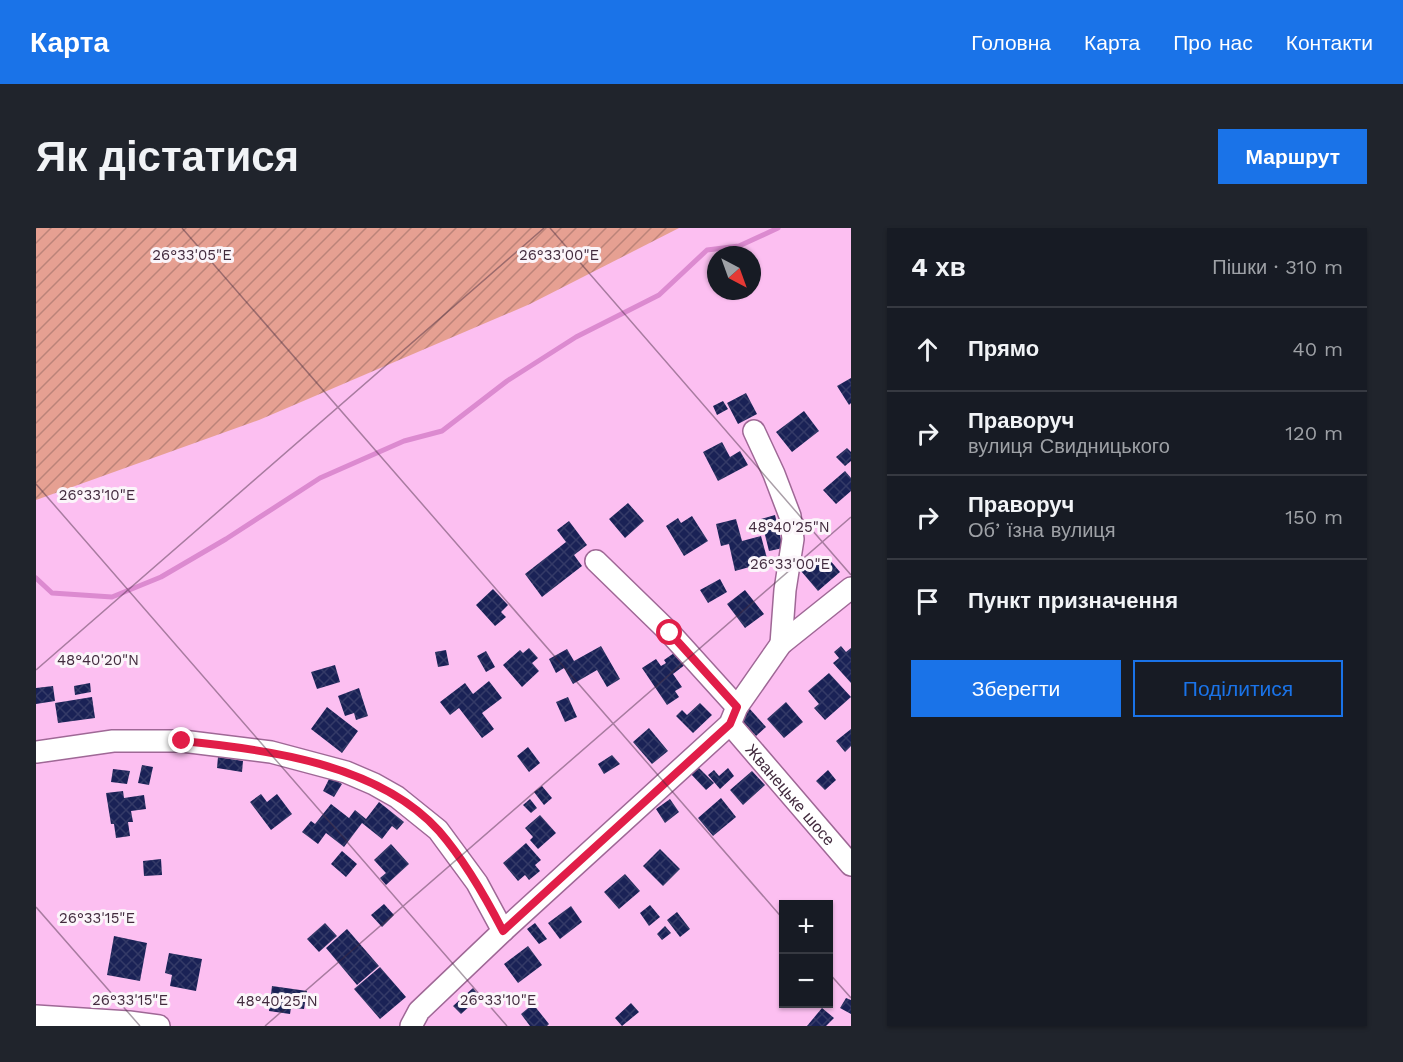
<!DOCTYPE html>
<html lang="uk">
<head>
<meta charset="utf-8">
<style>
	body { margin:0; font-family:"Work Sans",sans-serif; background:#20242c; color:#f1f3f6 }
	.controls { position:absolute; right:18px; bottom:18px; display:grid; overflow:hidden; border-radius:0px; box-shadow:0 2px 4px #0004 }
	.controls button { width:54px; height:54px; display:grid; place-items:center; padding:0; border:0; border-bottom:2px solid #363941; background:#171b24; color:#f1f3f6; font:30px sans-serif }
	.compass { position:absolute; left:671px; top:18px; width:54px; height:54px; border-radius:50%; background:#171b24; box-shadow:0 2px 4px #0004; rotate:139deg }
	.stop { position:absolute; width:18px; height:18px; margin:-14px; border:4px solid #e11d48; border-radius:50%; background:#fff }
	.stop.end { background:#e11d48; border-color:#fff; box-shadow:0 2px 6px #0008 }
	.list { margin:0; padding:0; list-style:none }
	h2 { display:flex; justify-content:space-between; align-items:center; height:78px; margin:0; padding:0 24px; font-size:26px }
	h2 small { font-size:20px; font-weight:400; color:#9ea1a6 }
	.list li { display:grid; grid-template-columns:39px 1fr auto; gap:18px; align-items:center; box-sizing:border-box; height:84px; padding:0 24px; border-top:2px solid #363941 }
	.list b { display:block; font-size:22px; white-space:nowrap }
	.list p { margin:0; font-size:20px; white-space:nowrap; color:#9ea1a6 }
	.list em { font-size:20px; font-style:normal; color:#9ea1a6 }
	.actions { display:flex; gap:12px; padding:18px 24px }
	.actions a { flex:1; padding:14px 0; border:2px solid #1a73e8; border-radius:0px; text-align:center; font-size:21px; color:#1a73e8 }
	.actions .main { background:#1a73e8; color:#fff }
	.icon { flex:none; width:33px; height:33px; fill:none; stroke:currentColor; stroke-width:2; stroke-linecap:round; stroke-linejoin:round }
	.map { position:relative; flex:none; width:815px; height:798px; overflow:hidden; border-radius:0px }
	header { display:flex; align-items:center; gap:36px; box-sizing:border-box; height:84px; padding:0 30px; background:#1a73e8; color:#fff }
	header strong { font-size:28px }
	nav { display:flex; gap:33px; margin-inline-start:auto; font-size:21px }
	.intro { display:flex; align-items:center; justify-content:space-between; box-sizing:border-box; height:144px; padding:0 36px }
	h1 { margin:0; font-size:42px }
	.button { padding:15px 27px; border-radius:0px; background:#1a73e8; color:#fff; font-size:21px; font-weight:700 }
	main { display:flex; gap:36px; padding:0 36px }
	aside { flex:1; background:#171b24; border-radius:0px; box-shadow:0 2px 4px #0004 }
	.map>svg:first-child { display:block }
	.garden { fill:url(#garden-furrows) }
	.lines { fill:none; stroke-linecap:round; stroke-linejoin:round }
	.stream { stroke:#dc8ad0; stroke-width:5 }
	.building { fill:url(#building-cross-hatch) }
	.minor-casing { stroke:#9f6896; stroke-width:24 }
	.minor { stroke:#fff; stroke-width:21 }
	.route { stroke:#e11d48; stroke-width:8 }
	.ticks { fill:none; stroke:#422b3e; stroke-width:1.5; stroke-opacity:0.45 }
	.labels { text-anchor:middle; dominant-baseline:central; stroke-width:6; stroke-linejoin:round; paint-order:stroke }
	.street-label { font-size:16px; fill:#422b3e; stroke:#fbf5fa }
	.ticks-label { font-size:15px; text-anchor:middle; fill:#422b3e; stroke:#fbf5fa; stroke-width:6; stroke-linejoin:round; paint-order:stroke }
</style>
</head>
<body>
<header>
<strong>Карта</strong>
<nav><a>Головна</a><a>Карта</a><a>Про нас</a><a>Контакти</a></nav>
</header>
<div class="intro"><h1>Як дістатися</h1><a class="button">Маршрут</a></div>
<main>
<div class="map">
<svg width="815" height="798" viewBox="0 0 815 798">
	<defs>
		<pattern id="garden-furrows" width="10" height="10" patternUnits="userSpaceOnUse" patternTransform="scale(1.5)"><rect width="10" height="10" fill="#e6a092"/><path d="M-1 1l2-2M0 10L10 0M9 11l2-2" fill="none" stroke="#bc8379"/></pattern>
		<pattern id="building-cross-hatch" width="8" height="8" patternUnits="userSpaceOnUse" patternTransform="scale(1.5)"><rect width="8" height="8" fill="#1a2256"/><path d="M0 0l8 8M0 8l8-8" fill="none" stroke="#343a67"/></pattern>
	</defs>
	<rect width="100%" height="100%" fill="#fcbff1"/>
	<path class="garden" d="M0,0H643L494,76L223,192L0,272Z"/>
	<g class="lines">
		<path class="stream" d="M0,350L16,365L76,369L125,349L190,311L284,250L368,213L406,203L471,153L540,109L623,67L671,22L703,18L742,0"/>
	</g>
	<path class="building" d="M815,150V175L813,177L801,158Z
		M710,165L721,186L702,196L691,175Z
		M687,173L692,181L681,187L677,178Z
		M768,183L783,203L756,224L740,204Z
		M686,214L694,229L704,223L712,237L682,253L667,224Z
		M811,220L815,224V233L809,238L800,229Z
		M809,243L815,250V263L800,276L787,262Z
		M592,275L608,293L589,310L573,291Z
		M739,287L747,320L733,323L725,291Z
		M656,288L672,313L648,328L630,298L642,290L645,295Z
		M700,291L706,313L725,308L732,334L699,343L693,316L685,318L680,296Z
		M533,293L551,317L538,327L546,338L506,369L489,346L530,314L521,302Z
		M781,330L786,336L793,331L804,344L782,363L765,343Z
		M684,351L691,364L672,375L664,362Z
		M457,361L472,377L465,384L470,389L459,398L440,377Z
		M709,362L728,386L709,400L691,376Z
		M565,418L584,451L571,459L561,442L537,456L528,440L520,445L513,431L531,421L538,433Z
		M805,418L810,424L815,420V455L797,435L803,430L798,424Z
		M493,420L502,430L496,435L503,443L486,459L467,437L484,422L487,425Z
		M410,422L413,437L402,439L399,424Z
		M450,423L459,439L450,444L441,428Z
		M641,423L650,436L637,446L646,459L639,463L643,469L631,477L606,440L620,431L625,438L630,435L628,432Z
		M299,437L304,454L281,461L275,444Z
		M793,445L815,469L789,492L778,480L783,476L772,463Z
		M453,453L466,470L446,485L458,501L446,510L423,480L414,487L404,474L429,455L437,466Z
		M54,455L55,464L39,467L38,458Z
		M17,458L19,473L0,476V460Z
		M323,460L332,488L320,492L318,485L309,488L302,468Z
		M56,469L59,490L22,495L19,475Z
		M532,469L541,489L529,494L520,474Z
		M750,474L767,494L748,510L731,491Z
		M664,475L676,487L657,505L640,488L646,482L651,487Z
		M291,479L322,503L306,525L275,501Z
		M713,480L730,499L720,508L703,489Z
		M613,500L632,523L616,536L597,514Z
		M815,501V518L809,524L800,513Z
		M492,519L504,535L493,544L481,528Z
		M576,527L584,536L568,546L562,536Z
		M182,529L207,533L206,544L181,540Z
		M106,537L117,539L113,557L102,555Z
		M660,537L678,555L670,562L653,544Z
		M692,540L698,548L684,561L672,547L678,542L683,548Z
		M77,541L94,543L91,556L75,554Z
		M792,542L800,552L789,562L780,553Z
		M716,543L729,557L707,577L694,562Z
		M294,549L306,556L298,569L287,563Z
		M506,558L516,570L508,577L498,564Z
		M87,563L88,570L108,567L110,581L95,583L97,594H92L94,608L80,610L78,596H75L70,565Z
		M225,566L231,574L241,566L256,586L235,602L214,574Z
		M685,570L700,589L677,608L662,590Z
		M494,571L501,580L495,585L487,577Z
		M634,571L643,584L629,595L620,581Z
		M343,574L368,594L361,602L356,598L346,611L326,595L308,619L290,605L282,616L266,604L275,593L279,596L295,576L313,590L319,582L330,591Z
		M504,587L520,605L502,621L494,612L497,609L489,600Z
		M490,615L505,632L499,637L504,643L493,652L489,647L482,653L467,635Z
		M355,616L373,636L350,657L344,650L350,645L338,632Z
		M624,621L644,641L627,658L607,638Z
		M306,623L321,636L310,649L295,636Z
		M125,631L126,647L108,648L107,633Z
		M589,646L604,663L583,681L568,664Z
		M348,676L358,687L346,699L335,687Z
		M614,677L624,689L613,698L604,685Z
		M535,678L546,694L524,711L512,695Z
		M641,684L654,701L644,709L631,692Z
		M289,695L301,708L283,724L271,711Z
		M499,695L511,711L503,716L491,701Z
		M629,698L635,705L626,712L621,706Z
		M311,701L343,738L321,757L290,720Z
		M78,708L111,715L104,753L71,747Z
		M492,718L506,737L482,755L468,736Z
		M133,725L166,731L160,763L134,758L136,747L129,745Z
		M344,739L370,769L344,791L318,761Z
		M236,758L271,763L268,781L255,780L254,786L233,783Z
		M437,760L444,769L425,786L417,778Z
		M810,770L815,772V786L804,780Z
		M595,775L603,784L586,798L579,790Z
		M497,776L513,796L511,798H494L485,786Z
		M786,780L798,790L790,798H771Z"/>
	<g class="lines">
		<defs>
			<g id="minor">
				<path d="M718,203L738,246L754,288L757,311L749,362L745,416"/>
				<path d="M560,333L634,405L701,479"/>
				<path id="s1" d="M694,496L815,637"/>
				<path d="M0,524L77,513H146L235,524L310,544L338,556L361,569L402,602L441,655L467,703"/>
				<path d="M0,788L93,794L123,798"/>
				<path d="M375,798L383,783L467,703L694,496L701,479L745,416L815,360"/>
			</g>
		</defs>
		<use href="#minor" class="minor-casing"/>
		<use href="#minor" class="minor"/>
	</g>
	<g class="lines">
		<path class="route" d="M146,513C230,521 343,536 403,603C429,633 449,668 467,703L694,496L701,479L634,405"/>
	</g>
	<path class="ticks" d="M146,0L748,692M514,0L815,347M0,256L471,798M0,442L508,0M0,679L104,798M792,744L815,770M229,798L815,289"/>
	<g class="labels">
		<g class="street-label">
			<text stroke="none"><textPath href="#s1" startOffset="93">Жванецьке шосе</textPath></text>
		</g>
	</g>
	<g class="ticks-label">
		<text x="156" y="32">26°33'05"E</text>
		<text x="523" y="32">26°33'00"E</text>
		<text x="61" y="272">26°33'10"E</text>
		<text x="753" y="304">48°40'25"N</text>
		<text x="754" y="341">26°33'00"E</text>
		<text x="62" y="437">48°40'20"N</text>
		<text x="61" y="695">26°33'15"E</text>
		<text x="94" y="777">26°33'15"E</text>
		<text x="462" y="777">26°33'10"E</text>
		<text x="241" y="778">48°40'25"N</text>
	</g>
</svg>
<div class="controls">
<button>+</button>
<button>−</button>
</div>
<svg class="compass" viewBox="-18 -18 36 36"><path d="M0-13l5 13h-10z" fill="#e53935"/><path d="M0 13l5-13h-10z" fill="#9ea1a6"/></svg>
<div class="stop" style="left:634px;top:405px"></div>
<div class="stop end" style="left:146px;top:513px"></div>
</div>
<aside>
<h2>4 хв<small>Пішки · 310 m</small></h2>
<ul class="list">
<li><svg class="icon" aria-label="ahead" viewBox="0 0 24 24"><path d="M12 20V5M6 11l6-6 6 6"/></svg><div><b>Прямо</b></div><em>40 m</em></li>
<li><svg class="icon" aria-label="right" viewBox="0 0 24 24"><path d="M7 20v-9h11M14 6l5 5-5 5"/></svg><div><b>Праворуч</b><p>вулиця Свидницького</p></div><em>120 m</em></li>
<li><svg class="icon" aria-label="right" viewBox="0 0 24 24"><path d="M7 20v-9h11M14 6l5 5-5 5"/></svg><div><b>Праворуч</b><p>Обʼїзна вулиця</p></div><em>150 m</em></li>
<li><svg class="icon" aria-label="arrive" viewBox="0 0 24 24"><path d="M6 21V4h12l-3 4 3 4H6"/></svg><div><b>Пункт призначення</b></div></li>
</ul>
<div class="actions"><a class="main">Зберегти</a><a>Поділитися</a></div>
</aside>
</main>
</body>
</html>
